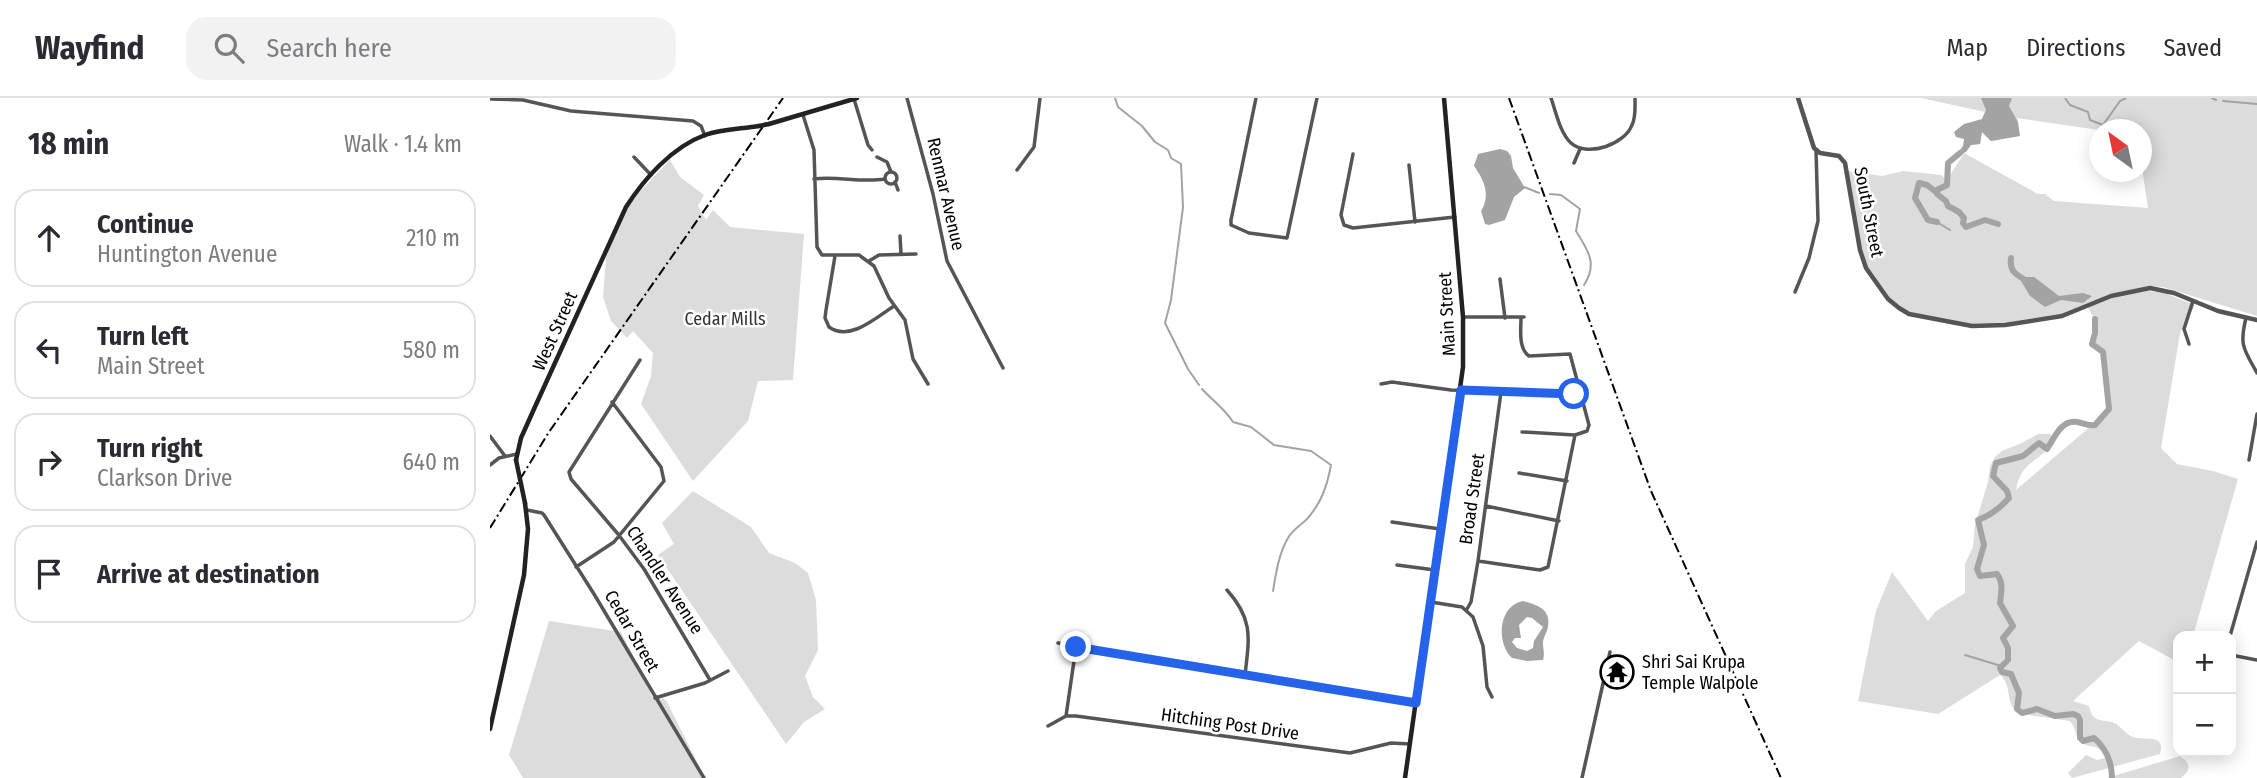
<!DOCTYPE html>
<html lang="en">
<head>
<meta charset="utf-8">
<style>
	body { margin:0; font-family:"Fira Sans Condensed",sans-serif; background:#f2f2f3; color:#2b2b33 }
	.controls { position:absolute; right:21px; bottom:21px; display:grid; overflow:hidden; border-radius:14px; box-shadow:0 4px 18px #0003 }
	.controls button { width:63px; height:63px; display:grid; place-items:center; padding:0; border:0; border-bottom:2px solid #e1e1e2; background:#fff; color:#2b2b33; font:35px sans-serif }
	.compass { position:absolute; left:1599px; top:21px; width:63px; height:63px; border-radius:50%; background:#fff; box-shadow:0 4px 18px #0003; rotate:327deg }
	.stop { position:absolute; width:21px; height:21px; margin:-16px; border:5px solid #2563eb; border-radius:50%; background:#fff }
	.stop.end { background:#2563eb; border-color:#fff; box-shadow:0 2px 7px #0008 }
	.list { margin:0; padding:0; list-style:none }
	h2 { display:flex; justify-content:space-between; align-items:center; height:91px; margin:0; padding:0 28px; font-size:30px }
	h2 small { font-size:23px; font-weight:400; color:#7c7c81 }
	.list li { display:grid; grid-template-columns:46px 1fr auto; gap:21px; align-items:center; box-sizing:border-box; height:98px; margin:0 14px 14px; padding:0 14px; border:2px solid #e1e1e2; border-radius:21px }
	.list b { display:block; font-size:26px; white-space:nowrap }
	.list p { margin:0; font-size:23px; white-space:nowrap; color:#7c7c81 }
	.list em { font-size:23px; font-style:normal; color:#7c7c81 }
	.icon { flex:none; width:38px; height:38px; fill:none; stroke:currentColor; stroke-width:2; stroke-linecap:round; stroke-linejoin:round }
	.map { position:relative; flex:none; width:1767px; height:680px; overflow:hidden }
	header { display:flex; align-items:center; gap:42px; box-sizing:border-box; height:98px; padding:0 35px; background:#fff; border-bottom:2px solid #e1e1e2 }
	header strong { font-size:33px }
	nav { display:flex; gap:38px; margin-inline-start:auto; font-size:24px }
	.search { width:490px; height:63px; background:#f2f2f3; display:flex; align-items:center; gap:18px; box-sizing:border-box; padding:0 24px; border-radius:21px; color:#7c7c81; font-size:26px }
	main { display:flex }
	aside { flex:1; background:#fff }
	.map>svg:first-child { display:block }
	.green { fill:#dcdcdc }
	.water { fill:#a3a3a3; fill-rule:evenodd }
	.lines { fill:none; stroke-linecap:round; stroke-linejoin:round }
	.stream { stroke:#a3a3a3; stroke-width:2 }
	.river { stroke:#a3a3a3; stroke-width:6 }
	.minor { stroke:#555; stroke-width:3.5 }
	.tertiary { stroke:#555; stroke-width:4.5 }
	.secondary { stroke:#222; stroke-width:4.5 }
	.rail { stroke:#000; stroke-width:2; stroke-dasharray:10 3.5 2 3.5; stroke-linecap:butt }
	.secondary-bridge { stroke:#222; stroke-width:4.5 }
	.route { stroke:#2563eb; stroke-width:9 }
	.labels { text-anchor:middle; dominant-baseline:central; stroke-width:5; stroke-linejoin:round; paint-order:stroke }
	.street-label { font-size:18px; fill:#000; stroke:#fff }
	.park-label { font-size:18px; fill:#333; stroke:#fff }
	.poi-label { font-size:18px; fill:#000; stroke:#fff; text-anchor:start }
</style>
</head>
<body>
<header>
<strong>Wayfind</strong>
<div class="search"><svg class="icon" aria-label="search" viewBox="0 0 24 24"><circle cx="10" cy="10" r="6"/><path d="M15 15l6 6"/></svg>Search here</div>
<nav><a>Map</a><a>Directions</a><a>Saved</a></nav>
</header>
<main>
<aside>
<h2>18 min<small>Walk · 1.4 km</small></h2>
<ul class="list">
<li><svg class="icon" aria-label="ahead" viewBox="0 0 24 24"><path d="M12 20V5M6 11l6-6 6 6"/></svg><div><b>Continue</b><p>Huntington Avenue</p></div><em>210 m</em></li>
<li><svg class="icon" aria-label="left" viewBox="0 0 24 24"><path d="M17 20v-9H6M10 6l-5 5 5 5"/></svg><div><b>Turn left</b><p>Main Street</p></div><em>580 m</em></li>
<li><svg class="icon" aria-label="right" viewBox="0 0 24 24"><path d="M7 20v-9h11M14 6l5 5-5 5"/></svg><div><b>Turn right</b><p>Clarkson Drive</p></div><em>640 m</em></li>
<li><svg class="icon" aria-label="arrive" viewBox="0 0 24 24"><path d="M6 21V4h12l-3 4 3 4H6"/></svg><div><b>Arrive at destination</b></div></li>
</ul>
</aside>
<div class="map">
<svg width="1767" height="680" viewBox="0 0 1767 680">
	<rect width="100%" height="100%" fill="#fff"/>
	<path class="green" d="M1431,0H1767V218L1673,189L1655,188L1659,193L1675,195L1705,207L1690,235L1671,350L1687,366L1723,373L1748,381L1703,538H1688V564L1649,543L1583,603L1599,608C1599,609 1602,618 1603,618C1607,624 1618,622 1624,625C1631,628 1635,636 1643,639C1655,643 1676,635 1670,656L1582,680L1578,675L1596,657L1607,662L1615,660C1607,642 1602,653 1591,644C1585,639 1586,629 1580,623L1531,616C1513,607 1524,589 1510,577L1448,616L1368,603L1386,513L1402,474L1438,523L1446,513L1475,495V466L1483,449L1485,427L1498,384L1500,368L1505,359L1512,353L1532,345L1548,336H1560L1563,340C1555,365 1531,359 1526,392L1601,328C1629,319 1615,277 1613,254L1602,246L1606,225L1598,209L1584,214L1494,228L1425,218L1404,206L1373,164L1358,73L1392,78L1413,73L1451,77L1457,82L1474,55L1548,96H1555L1564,103L1658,110L1652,70V32H1609L1527,20L1530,38L1501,43L1492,34L1490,46L1480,47L1495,14Z
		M180,62L190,79L214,97L208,108L216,122L223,112L240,129L314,136L303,282L268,283L258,323L203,383L151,306L161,278L163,255L143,233L137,240L121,223L113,199L117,148L136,108Z
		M203,393L261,429L279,455L305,465L318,475L326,502L328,552L315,578L323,599L335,611L314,624L296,646L168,457L184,446L172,425Z
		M59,523L131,534L162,598L176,602L215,680H33L19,657Z
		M1690,658C1701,665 1701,672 1691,680H1617Z"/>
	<path class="water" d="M1491,0H1522L1519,8L1528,24L1530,38L1501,43L1492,34L1490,46L1481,47L1476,54L1465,59L1473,48L1474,41L1466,39L1464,34L1474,26L1492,21L1496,12Z
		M1010,51L1017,53L1021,58L1023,70L1035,90L1024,99L1015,122L999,127L995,126L991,113C1001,97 994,82 984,68L988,56Z
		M1534,179H1544L1569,198L1593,195L1602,198L1593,205L1571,202L1555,209L1540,198L1531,183Z
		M1033,503C1047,507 1061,511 1058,528C1058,533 1053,539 1053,545C1053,551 1055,555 1053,562L1037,563L1022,560C1006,545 1008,508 1033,503ZM1037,519L1042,520L1053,529L1044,543L1043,550L1037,553L1027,550L1022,544L1025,540H1031L1029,527Z"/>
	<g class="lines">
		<path class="stream" d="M625,0L628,9L652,28L665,44L678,52L681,60L691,66L693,109L681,202L675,225L698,271L709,287
			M1575,0L1580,7L1598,14L1600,22L1613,27L1630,3L1636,0
			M1722,0L1726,2
			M1733,3L1767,6
			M1034,89L1049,95
			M1060,96L1071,97L1090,111L1086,133C1098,153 1108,165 1094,187
			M1447,124L1460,132
			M712,291C722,302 735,311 743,324L761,329L784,347L821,353L841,367C837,388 832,404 817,421C811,427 802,432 798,440C789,455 786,475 783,493
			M1475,557L1511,568"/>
		<path class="river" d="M1470,55L1458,65L1457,87L1447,92V96L1456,103L1458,108L1469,114L1474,120L1473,125L1476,129L1495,122L1508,126
			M1446,94L1437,87L1429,85L1425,100L1438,122L1447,124
			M1521,160C1519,174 1527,177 1537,183
			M1605,221V235L1602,246L1613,254L1619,311L1605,327C1597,328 1593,325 1587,324C1571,321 1564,341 1557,351L1549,345L1533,358L1506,365L1503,378L1517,393L1519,400C1511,409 1499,418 1488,422L1494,447L1487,471L1490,478L1507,476C1514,485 1511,495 1510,505L1523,528L1513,540L1518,550V562L1510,570L1512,574L1521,576L1529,595L1527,611L1532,615L1547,611L1565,618L1583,616L1588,618L1590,622V640L1593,643L1604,640C1616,650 1622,665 1622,680"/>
		<path class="minor" d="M417,0L443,96L457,163L513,270
			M766,0L741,122V127L759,135L797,140L827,0
			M1061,0C1066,14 1070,35 1081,45C1098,60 1135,46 1142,27C1146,19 1145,9 1145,0
			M0,1L33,2L81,13L203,23L211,28L215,38
			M364,1L378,47L382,52
			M313,17L324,52L327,149L332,157H369L384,168L399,200L415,222L423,261L438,286
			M863,56L851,117L854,127L863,130L965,119
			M144,59L161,77
			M387,59L397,64L401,74
			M1084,65L1090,51
			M919,67L925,124
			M527,72L544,49L550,0
			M395 80a6 6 0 1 1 12 0a6 6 0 1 1-12 0Z
			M324,81C348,78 371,85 395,81
			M405,84L408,92
			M410,138L411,156
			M345,158L336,212L335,220L339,229C360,244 387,219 404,208
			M379,163L389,157L426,156
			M1010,181L1015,220
			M1305,194L1319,160L1328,123L1326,52
			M973,219H1034
			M1031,220C1031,232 1028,250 1039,258L1080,256L1099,327L1097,333L1085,337L1032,334
			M1756,220C1749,248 1754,251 1767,275
			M1699,246L1694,231L1703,203
			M150,262L79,374L81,381L128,436L154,471L220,582
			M891,286L902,284L961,292L1011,294L1090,295
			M0,338L15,358
			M1759,362L1767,316
			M0,367L9,360L27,356
			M1029,375L1077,383
			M996,408L1069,423
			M37,412L52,415L54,417L104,496L214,680
			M902,424L950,431
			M988,463L1050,472L1058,469L1085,337
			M907,467L945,472
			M86,469L124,444L174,383L171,369L122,304
			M737,492C764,522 759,541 755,577
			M941,504L972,509L983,519L993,548L997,589L1002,599
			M977,511L981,504L988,463L1011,294
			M1740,538L1767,444
			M568,545L926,605
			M1741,557L1767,562
			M165,600L215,585L238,573
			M576,618L586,549
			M558,628L576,618H586L860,655L901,645L920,646
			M1092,680L1120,554"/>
		<path class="tertiary" d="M1308,0L1324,50L1330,55L1349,58L1355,65L1370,152L1376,170L1398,201L1409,210L1419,216L1482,228L1515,227L1572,218L1621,198L1660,190L1684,195L1728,213L1767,222"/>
		<path class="secondary" d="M279,26L367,0
			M26,362L31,340L44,311L136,109C154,81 182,49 215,37C232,31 251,31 269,28
			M0,631L34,477L38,431L35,405
			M915,680L973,269V219L954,0"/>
		<path class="rail" d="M1019,0L1161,393L1291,680
			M0,430L59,334L293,0"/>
		<path class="secondary-bridge" d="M269,28L279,26
			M26,362L35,405"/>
	</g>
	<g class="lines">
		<path class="route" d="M586,549L926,605L971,292L1084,296"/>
	</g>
	<defs>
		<symbol id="temple-ring" viewBox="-11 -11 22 22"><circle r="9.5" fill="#fff" stroke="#000" stroke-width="1.5"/><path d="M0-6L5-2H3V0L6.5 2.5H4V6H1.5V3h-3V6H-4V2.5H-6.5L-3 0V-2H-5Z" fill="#000"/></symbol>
	</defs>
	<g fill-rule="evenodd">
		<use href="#temple-ring" x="1108" y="555" width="38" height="38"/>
	</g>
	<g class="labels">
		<g class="street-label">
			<text transform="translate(456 96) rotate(77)">Renmar Avenue</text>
			<text transform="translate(1379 114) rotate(79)">South Street</text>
			<text transform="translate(957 216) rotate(-93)">Main Street</text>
			<text transform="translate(65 233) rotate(-66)">West Street</text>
			<text transform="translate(982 401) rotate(-82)">Broad Street</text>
			<text transform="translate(175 482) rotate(57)">Chandler Avenue</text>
			<text transform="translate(142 533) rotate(60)">Cedar Street</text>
			<text transform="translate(740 626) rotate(8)">Hitching Post Drive</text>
		</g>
		<g class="park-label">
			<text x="235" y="221">Cedar Mills</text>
		</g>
		<g class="poi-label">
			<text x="1152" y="564">Shri Sai Krupa<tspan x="1152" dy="21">Temple Walpole</tspan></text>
		</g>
	</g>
</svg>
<div class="controls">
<button>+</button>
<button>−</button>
</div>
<svg class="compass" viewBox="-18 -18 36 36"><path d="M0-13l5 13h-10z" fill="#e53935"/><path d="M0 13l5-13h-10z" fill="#7c7c81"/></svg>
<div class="stop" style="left:1084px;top:296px"></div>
<div class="stop end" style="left:586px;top:549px"></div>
</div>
</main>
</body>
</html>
